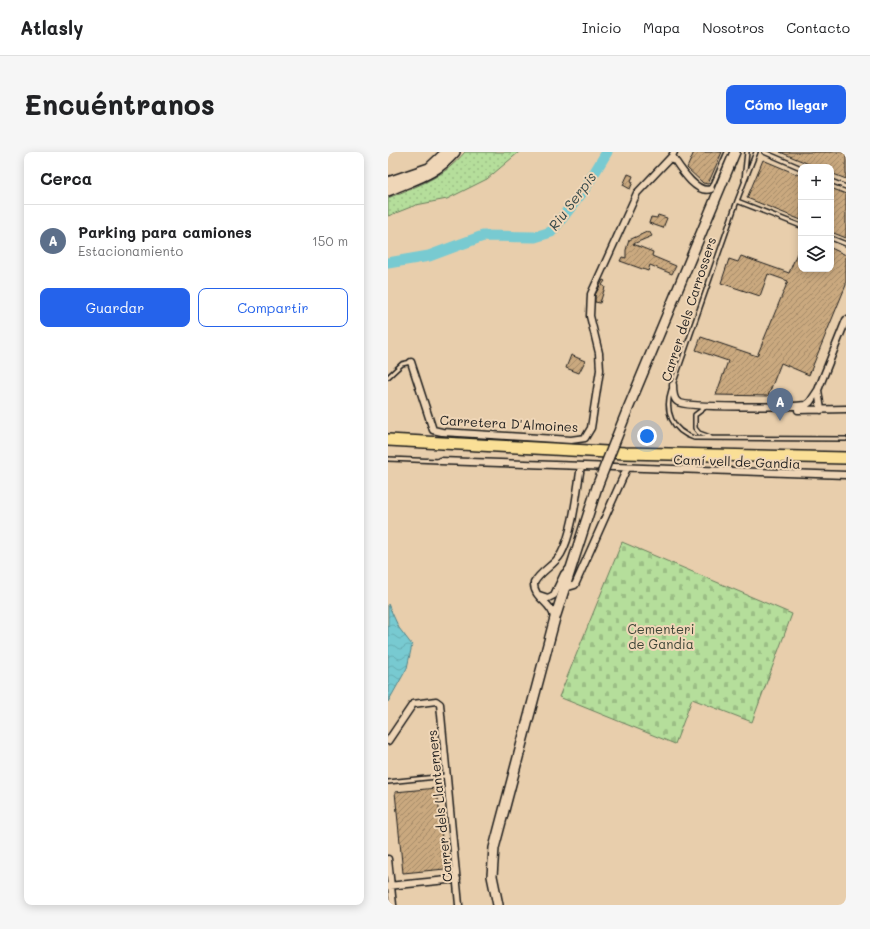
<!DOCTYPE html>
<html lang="es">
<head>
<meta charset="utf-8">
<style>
	body { margin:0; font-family:Mali,sans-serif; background:#f6f6f6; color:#202124 }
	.controls { position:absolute; right:12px; top:12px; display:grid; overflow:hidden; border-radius:8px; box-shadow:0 2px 10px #0003 }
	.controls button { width:36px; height:36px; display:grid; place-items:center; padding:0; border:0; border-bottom:1px solid #e0e0e0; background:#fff; color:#202124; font:20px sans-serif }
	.you { position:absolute; left:259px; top:284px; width:14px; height:14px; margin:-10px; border:3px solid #fff; border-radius:50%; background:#1a73e8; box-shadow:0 0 0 6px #1a73e833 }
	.badge { display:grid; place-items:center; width:26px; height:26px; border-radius:50%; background:#2563eb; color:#fff; font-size:13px; font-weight:700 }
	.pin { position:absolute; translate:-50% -33px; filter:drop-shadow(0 1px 2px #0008) }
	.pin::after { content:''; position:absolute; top:21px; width:14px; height:12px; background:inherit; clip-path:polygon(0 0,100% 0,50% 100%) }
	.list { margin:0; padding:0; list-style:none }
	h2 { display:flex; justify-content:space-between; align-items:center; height:52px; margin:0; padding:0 16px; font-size:17px }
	h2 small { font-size:13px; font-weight:400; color:#757577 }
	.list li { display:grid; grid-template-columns:26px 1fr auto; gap:12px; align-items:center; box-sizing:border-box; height:72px; padding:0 16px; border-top:1px solid #e0e0e0 }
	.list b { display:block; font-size:15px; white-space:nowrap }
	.list p { margin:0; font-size:13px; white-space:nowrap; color:#757577 }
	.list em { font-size:13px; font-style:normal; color:#757577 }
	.actions { display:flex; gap:8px; padding:12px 16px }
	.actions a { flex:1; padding:9px 0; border:1px solid #2563eb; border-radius:8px; text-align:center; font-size:14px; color:#2563eb }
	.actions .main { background:#2563eb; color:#fff }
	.icon { flex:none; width:22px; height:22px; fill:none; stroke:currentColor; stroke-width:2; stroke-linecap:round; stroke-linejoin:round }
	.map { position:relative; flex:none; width:458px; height:753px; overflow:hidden; border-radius:8px }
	header { display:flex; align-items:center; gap:24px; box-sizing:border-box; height:56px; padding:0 20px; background:#fff; border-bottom:1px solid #e0e0e0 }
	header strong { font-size:19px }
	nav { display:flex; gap:22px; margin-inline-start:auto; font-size:14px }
	.intro { display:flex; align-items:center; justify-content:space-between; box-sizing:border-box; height:96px; padding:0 24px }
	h1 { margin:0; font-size:28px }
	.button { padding:10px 18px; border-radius:8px; background:#2563eb; color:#fff; font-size:14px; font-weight:700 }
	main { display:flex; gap:24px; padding:0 24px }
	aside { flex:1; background:#fff; border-radius:8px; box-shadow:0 2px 10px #0003 }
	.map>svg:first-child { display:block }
	.cemetery { fill:url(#cemetery-stones); stroke:#687d5c }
	.park { fill:url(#park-dots); stroke:#687d5c }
	.water { fill:url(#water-waves); stroke:#538489 }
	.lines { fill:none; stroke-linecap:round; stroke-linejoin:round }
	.river { stroke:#78cad1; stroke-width:11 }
	.building { fill:url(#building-hatch); stroke:#1c1c1c }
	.lane-casing { stroke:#1c1c1c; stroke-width:6 }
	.street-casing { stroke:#1c1c1c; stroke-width:9 }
	.secondary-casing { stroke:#1c1c1c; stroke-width:12 }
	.highway-casing { stroke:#1c1c1c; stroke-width:14 }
	.lane { stroke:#efd6b7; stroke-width:3 }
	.street { stroke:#efd6b7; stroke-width:6 }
	.secondary { stroke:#efd6b7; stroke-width:9 }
	.highway { stroke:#fadf96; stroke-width:11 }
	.secondary-bridge-casing { stroke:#1c1c1c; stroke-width:12; stroke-linecap:butt }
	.secondary-bridge { stroke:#efd6b7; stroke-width:9 }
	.labels { text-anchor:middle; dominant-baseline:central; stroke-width:4; stroke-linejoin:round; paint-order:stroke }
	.street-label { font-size:13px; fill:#1c1c1c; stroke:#efd6b7 }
	.park-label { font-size:13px; fill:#3b4335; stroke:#efd6b7 }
	.water-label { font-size:14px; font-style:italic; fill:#334849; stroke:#efd6b7 }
</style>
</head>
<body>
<header>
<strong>Atlasly</strong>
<nav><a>Inicio</a><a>Mapa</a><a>Nosotros</a><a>Contacto</a></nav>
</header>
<div class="intro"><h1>Encuéntranos</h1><a class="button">Cómo llegar</a></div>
<main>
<aside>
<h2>Cerca<small></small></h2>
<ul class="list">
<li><span class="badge" style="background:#5c6f8a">A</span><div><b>Parking para camiones</b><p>Estacionamiento</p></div><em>150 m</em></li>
</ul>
<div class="actions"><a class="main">Guardar</a><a>Compartir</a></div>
</aside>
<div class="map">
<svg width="458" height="753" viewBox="0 0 458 753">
	<defs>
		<pattern id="cemetery-stones" width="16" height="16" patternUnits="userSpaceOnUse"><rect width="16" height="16" fill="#b5de9b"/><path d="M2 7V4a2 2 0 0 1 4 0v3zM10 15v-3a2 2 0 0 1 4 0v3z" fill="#9bbe85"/></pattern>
		<pattern id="park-dots" width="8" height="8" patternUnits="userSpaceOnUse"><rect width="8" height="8" fill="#b5de9b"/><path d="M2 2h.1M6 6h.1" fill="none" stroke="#9bbe85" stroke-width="1.8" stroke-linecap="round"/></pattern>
		<pattern id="water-waves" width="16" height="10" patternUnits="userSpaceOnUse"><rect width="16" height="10" fill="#78cad1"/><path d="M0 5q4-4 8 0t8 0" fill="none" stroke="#67adb3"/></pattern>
		<pattern id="building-hatch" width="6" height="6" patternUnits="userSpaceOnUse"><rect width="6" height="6" fill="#caa97f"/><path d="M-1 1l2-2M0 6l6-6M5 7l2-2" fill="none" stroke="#a38967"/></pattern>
	</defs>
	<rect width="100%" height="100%" fill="#e8ceac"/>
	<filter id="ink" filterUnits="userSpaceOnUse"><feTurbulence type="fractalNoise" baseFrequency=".025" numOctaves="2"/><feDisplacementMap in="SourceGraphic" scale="8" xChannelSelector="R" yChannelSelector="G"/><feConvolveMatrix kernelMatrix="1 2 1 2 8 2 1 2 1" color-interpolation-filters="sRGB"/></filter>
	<g filter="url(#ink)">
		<path class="cemetery" d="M234,390L404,462L364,570L304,547L287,592L171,545Z"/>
		<path class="park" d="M77,0H131L99,27L59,47L28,53L0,64V46C31,33 54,27 77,0Z"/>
		<path class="water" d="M0,452L11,476L24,493L19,516L0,550Z"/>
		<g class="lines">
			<path class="river" d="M0,111L41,104L95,84L147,85L163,80L196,38L219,0"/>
		</g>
		<path class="building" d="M306,0H334L320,32L315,31L299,16Z
			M392,0H458V27L443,21V15H428Z
			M375,8L413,24V68L359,46Z
			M240,22L245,24L243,29L245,30L242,37L235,33Z
			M443,36L458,42V86L443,80Z
			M270,63L279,66L275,76L261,71L263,65L269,66Z
			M261,79L264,84L245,92L265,100L264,104L288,114L284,122L262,113L260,119L232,109L234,105L238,106V98L241,88Z
			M413,91V117H443V96L458,103V133L421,223L393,211L380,244L328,243L340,209L308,198L313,185L369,204L400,129L380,122L372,144L333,131L341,107L350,110L353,104L401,121Z
			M215,128L217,129L214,133L217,135L212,151L207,150V143Z
			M183,203L197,209L191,221L178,216Z
			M49,636L57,717L15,721L7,640Z"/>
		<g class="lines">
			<defs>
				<path id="lane" d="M376,0L413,16
					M356,28L359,0
					M443,29L458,35
					M323,37L339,0
					M349,49L413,74
					M443,86L458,92
					M0,225L14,212L23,210
					M285,233L349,49L368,0
					M283,238C276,259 284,279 306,286L458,287
					M315,257L307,263V276L311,281L322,285
					M0,307L52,309
					M0,630L58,624"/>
				<path id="street" d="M286,0L284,4C291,14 308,43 323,37
					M23,210L45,278L54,280L183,288L197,286L203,276L212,218L211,201L202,164L203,142L249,41L284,4
					M285,233C285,239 285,247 290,250C298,256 402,255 418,253L422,250L430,238
					M410,258L458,257
					M433,258L430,238L458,168
					M52,309L458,323
					M177,436L187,433L239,316
					M151,443L160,446L166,443L176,422L182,416
					M166,465C164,451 145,446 146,431C152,419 166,414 173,402C185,381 189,338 193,314
					M0,589L25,552L48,549L52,552L71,753
					M0,707L5,753
					M0,734L69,727"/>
				<path id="secondary" d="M0,30L41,16L58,0
					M0,39C28,26 45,25 67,0
					M239,259L347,0
					M110,753L104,724L106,696L167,466L210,332"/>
				<path id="highway" d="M0,288L237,301L458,306"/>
			</defs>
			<use href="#lane" class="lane-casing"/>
			<use href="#street" class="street-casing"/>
			<use href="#secondary" class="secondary-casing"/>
			<use href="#highway" class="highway-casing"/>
			<use href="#lane" class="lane"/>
			<use href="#street" class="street"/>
			<use href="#secondary" class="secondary"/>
			<use href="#highway" class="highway"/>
			<defs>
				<path id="secondary-bridge" d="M210,332L239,259"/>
			</defs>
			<use href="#secondary-bridge" class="secondary-bridge-casing"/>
			<use href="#secondary-bridge" class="secondary-bridge"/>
		</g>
	</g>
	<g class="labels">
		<g class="street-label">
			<text transform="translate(300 157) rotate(-72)">Carrer dels Carrossers</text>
			<text transform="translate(121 271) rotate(3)">Carretera D'Almoines</text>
			<text transform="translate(349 309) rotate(2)">Camí vell de Gandia</text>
			<text transform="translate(51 654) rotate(-96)">Carrer dels Llanterners</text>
		</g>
		<g class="park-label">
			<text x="273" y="476">Cementeri<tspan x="273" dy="15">de Gandia</tspan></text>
		</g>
		<g class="water-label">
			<text transform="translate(184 49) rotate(-53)">Riu Serpis</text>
		</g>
	</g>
</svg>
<div class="controls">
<button>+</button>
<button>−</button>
<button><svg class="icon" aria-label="layers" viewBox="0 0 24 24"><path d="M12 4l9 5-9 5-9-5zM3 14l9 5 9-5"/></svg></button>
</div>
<div class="you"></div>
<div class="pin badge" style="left:392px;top:269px;background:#5c6f8a">A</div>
</div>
</main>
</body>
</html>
